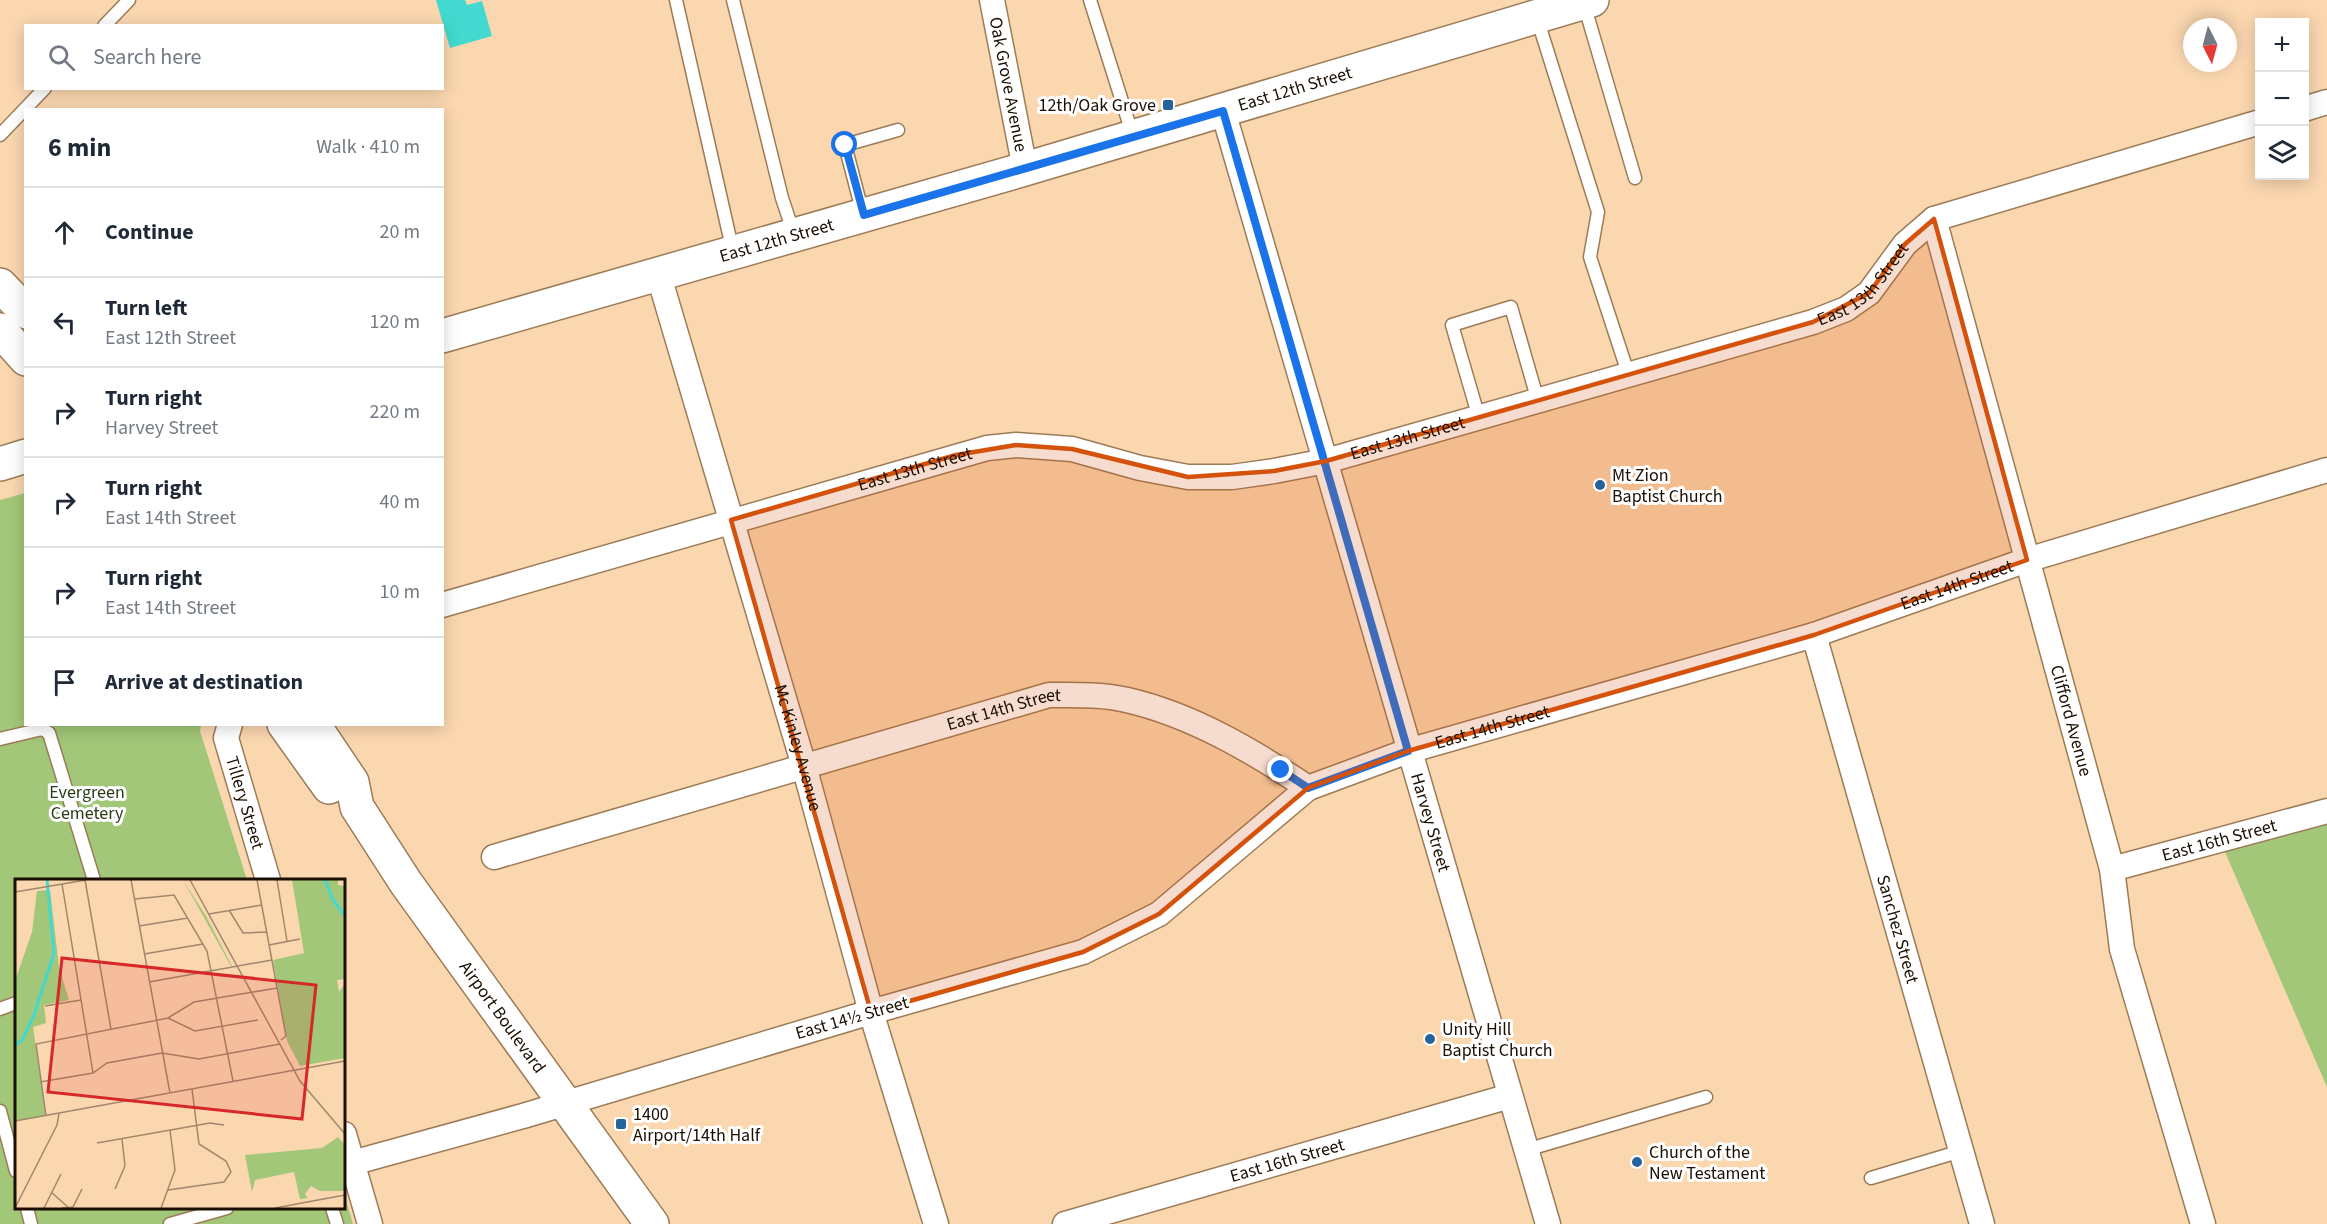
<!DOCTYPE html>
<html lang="en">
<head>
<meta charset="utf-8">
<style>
	body { margin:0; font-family:"Source Sans 3",sans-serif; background:#f2f2f3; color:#1f2937 }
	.controls { position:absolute; right:18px; top:18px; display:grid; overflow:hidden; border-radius:0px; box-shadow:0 3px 15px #0003 }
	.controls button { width:54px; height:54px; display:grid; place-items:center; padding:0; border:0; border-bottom:2px solid #e0e1e3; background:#fff; color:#1f2937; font:30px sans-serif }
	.compass { position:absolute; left:2183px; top:18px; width:54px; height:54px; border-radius:50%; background:#fff; box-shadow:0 3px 15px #0003; rotate:174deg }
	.stop { position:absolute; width:18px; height:18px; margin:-14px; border:4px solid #1a73e8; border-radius:50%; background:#fff }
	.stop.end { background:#1a73e8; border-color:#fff; box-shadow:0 2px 6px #0008 }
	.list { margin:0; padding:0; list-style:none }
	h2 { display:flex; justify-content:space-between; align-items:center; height:78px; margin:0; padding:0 24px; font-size:26px }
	h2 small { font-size:20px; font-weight:400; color:#747a83 }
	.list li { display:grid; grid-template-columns:39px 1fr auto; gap:18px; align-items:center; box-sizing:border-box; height:90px; padding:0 24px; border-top:2px solid #e0e1e3 }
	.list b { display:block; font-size:22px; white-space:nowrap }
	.list p { margin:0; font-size:20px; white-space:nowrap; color:#747a83 }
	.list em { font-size:20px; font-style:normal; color:#747a83 }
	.icon { flex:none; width:33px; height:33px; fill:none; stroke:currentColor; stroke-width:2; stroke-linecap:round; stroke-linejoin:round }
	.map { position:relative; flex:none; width:2327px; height:1224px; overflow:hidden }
	.search { position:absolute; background:#fff; box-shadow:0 3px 15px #0003; left:24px; top:24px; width:420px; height:66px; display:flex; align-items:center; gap:15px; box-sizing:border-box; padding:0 21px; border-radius:0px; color:#747a83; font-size:22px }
	.panel { position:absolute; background:#fff; box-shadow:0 3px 15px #0003; left:24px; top:108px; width:420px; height:618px; border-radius:0px }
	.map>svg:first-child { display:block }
	.green { fill:#a2c778 }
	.water { fill:#43d9d0 }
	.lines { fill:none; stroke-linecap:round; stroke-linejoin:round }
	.lane-casing { stroke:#9c7b57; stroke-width:15 }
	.street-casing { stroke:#9c7b57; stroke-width:27 }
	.secondary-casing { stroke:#9c7b57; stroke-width:36 }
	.primary-casing { stroke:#9c7b57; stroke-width:36 }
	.lane { stroke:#fff; stroke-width:12 }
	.street { stroke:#fff; stroke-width:24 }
	.secondary { stroke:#fff; stroke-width:33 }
	.primary { stroke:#fff; stroke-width:33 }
	.route { stroke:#1a73e8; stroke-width:8 }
	.marked { fill:#d4520b; fill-opacity:0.2; stroke:#d4520b; stroke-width:4.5; stroke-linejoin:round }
	.poi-dot { fill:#26639a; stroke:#fff; stroke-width:2 }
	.labels { text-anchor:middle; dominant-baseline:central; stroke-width:6; stroke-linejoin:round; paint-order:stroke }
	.street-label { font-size:18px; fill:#1b0f03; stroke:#fff }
	.poi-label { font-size:18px; fill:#1b0f03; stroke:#fff; text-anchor:start }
	.park-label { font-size:18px; fill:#2c3c18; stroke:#fff }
	.inset-river { fill:none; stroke:#43d9d0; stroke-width:3 }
	.inset-road { fill:none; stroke:#a1876b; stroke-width:1.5 }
	.view { fill:#d62828; fill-opacity:0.15; stroke:#d62828; stroke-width:3 }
	.inset-edge { fill:none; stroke:#1b0f03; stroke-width:3 }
</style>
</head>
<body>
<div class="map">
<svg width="2327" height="1224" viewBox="0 0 2327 1224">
	<rect width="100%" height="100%" fill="#fbd7b0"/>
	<path class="green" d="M25,493L26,724L201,725L200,731L247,880H16V1208H344V1193L353,1224H0V500Z
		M2327,822V1087L2225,852Z"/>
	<path class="water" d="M436,0H465L467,5L482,1L492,36L450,48Z"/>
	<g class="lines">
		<defs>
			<path id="lane" d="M676,0L733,252
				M733,0L782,198L794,234
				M1090,0L1133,136
				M1584,4L1635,178
				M1537,18L1598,212L1590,257L1628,373
				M104,26L129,0
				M0,135L45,88
				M863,214L845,145L898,130
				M1479,418L1452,325L1511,307L1538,401
				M0,739L42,729L49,733L94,880
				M0,1009L16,1003
				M0,1111L16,1171
				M1526,1150L1706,1097
				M1871,1178L1961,1151
				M27,1208L31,1224
				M332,1208L337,1224
				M170,1224L227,1208"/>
			<g id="street">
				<path id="s1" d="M992,0L1025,169"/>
				<path d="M2304,109L2327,102"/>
				<path id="s2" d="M1223,111L1548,1224"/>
				<path id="s3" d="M1934,219L2112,869L2122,949L2203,1224"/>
				<path id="s4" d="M658,273L804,766L871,1012L936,1224"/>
				<path id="s5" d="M442,605L987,448L1016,445L1072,449L1140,468L1188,477H1232L1274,471L1326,461L1813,322L1846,309L1869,293L1905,244L1934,219L2260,122"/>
				<path id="s6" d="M1814,635L1982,1224"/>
				<path id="s7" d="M230,724L226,738L268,880"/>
				<path id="s8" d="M494,857L1049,695C1075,695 1102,694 1127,700C1192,715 1253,751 1308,788L1408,751L1814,635L2027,560L2327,470"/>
				<path id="s9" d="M2112,869L2327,811"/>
				<path d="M344,1134L370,1224"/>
				<path d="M352,1163L523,1116L871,1012L1083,952L1159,914L1308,788"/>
				<path id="s10" d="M1065,1224L1510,1096"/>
			</g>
			<g id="secondary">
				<path id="s11" d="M442,336L1025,169L1592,0"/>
				<path d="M0,464L26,456"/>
			</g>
			<g id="primary">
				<path d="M0,285L26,312"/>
				<path d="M0,330L26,359"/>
				<path d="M284,724L329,787"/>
				<path id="s12" d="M313,724L352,782L357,807L406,883L652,1224"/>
			</g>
		</defs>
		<use href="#lane" class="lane-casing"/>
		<use href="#street" class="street-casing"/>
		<use href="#secondary" class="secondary-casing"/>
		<use href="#primary" class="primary-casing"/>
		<use href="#lane" class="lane"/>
		<use href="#street" class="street"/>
		<use href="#secondary" class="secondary"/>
		<use href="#primary" class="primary"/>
	</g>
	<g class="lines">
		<path class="route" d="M845,145L864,215L1223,111L1408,751L1308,788L1281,770"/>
	</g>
	<path class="marked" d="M1934,219L2027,560L1814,635L1408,751L1308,788L1159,914L1083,952L871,1012L731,520L956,455L1016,445L1072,449L1188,477L1274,471L1326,461L1813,322L1869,293L1905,244Z"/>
	<g class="poi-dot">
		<rect x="1162" y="99" width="12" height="12" rx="3"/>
		<circle cx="1600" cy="485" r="6"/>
		<circle cx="1430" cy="1039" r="6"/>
		<rect x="615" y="1118" width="12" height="12" rx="3"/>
		<circle cx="1637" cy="1162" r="6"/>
	</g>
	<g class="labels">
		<g class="street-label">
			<text stroke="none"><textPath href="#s1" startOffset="86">Oak Grove Avenue</textPath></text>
			<text stroke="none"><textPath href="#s11" startOffset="888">East 12th Street</textPath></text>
			<text stroke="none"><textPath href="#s11" startOffset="348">East 12th Street</textPath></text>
			<text stroke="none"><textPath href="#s5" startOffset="1482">East 13th Street</textPath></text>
			<text stroke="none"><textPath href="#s5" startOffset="996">East 13th Street</textPath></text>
			<text stroke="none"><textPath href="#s5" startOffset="492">East 13th Street</textPath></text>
			<text stroke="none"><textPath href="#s8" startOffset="1539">East 14th Street</textPath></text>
			<text stroke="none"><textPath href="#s8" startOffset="531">East 14th Street</textPath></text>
			<text stroke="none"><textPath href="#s3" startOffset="520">Clifford Avenue</textPath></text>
			<text stroke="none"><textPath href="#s8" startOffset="1053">East 14th Street</textPath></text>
			<text stroke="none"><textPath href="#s4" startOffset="495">Mc Kinley Avenue</textPath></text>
			<text stroke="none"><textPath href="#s7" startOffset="82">Tillery Street</textPath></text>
			<text stroke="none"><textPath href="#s2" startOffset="741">Harvey Street</textPath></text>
			<text stroke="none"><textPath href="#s9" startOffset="111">East 16th Street</textPath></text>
			<text stroke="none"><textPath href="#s6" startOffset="306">Sanchez Street</textPath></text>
			<text stroke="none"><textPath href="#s12" startOffset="351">Airport Boulevard</textPath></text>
			<text transform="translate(852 1018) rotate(-16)">East 14½ Street</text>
			<text stroke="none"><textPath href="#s10" startOffset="231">East 16th Street</textPath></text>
		</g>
		<g class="poi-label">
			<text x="1156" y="105" text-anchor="end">12th/Oak Grove</text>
			<text x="1612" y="475">Mt Zion<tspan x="1612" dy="21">Baptist Church</tspan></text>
			<text x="1442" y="1029">Unity Hill<tspan x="1442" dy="21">Baptist Church</tspan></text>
			<text x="633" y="1114">1400<tspan x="633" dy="21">Airport/14th Half</tspan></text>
			<text x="1649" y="1152">Church of the<tspan x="1649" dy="21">New Testament</tspan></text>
		</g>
		<g class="park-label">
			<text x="87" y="792">Evergreen<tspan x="87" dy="21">Cemetery</tspan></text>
		</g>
	</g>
	<g transform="translate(15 879)">
		<rect width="330" height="330" fill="#fbd7b0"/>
		<path d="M168,1L191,37L217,87H216ZM277,1H323V6L330,7V100L322,101L324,113L330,105V179L285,187L272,162L258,81L289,74ZM35,11L44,88L54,121L29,126L31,144L18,148L31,237L0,242V102L17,53L22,12ZM323,258L330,266V312H305L296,307L290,315L293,319L285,320L279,293L240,301L237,313L230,276L307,269Z" fill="#a2c778"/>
		<path class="inset-river" d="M310,1L318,21L330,37M0,166L7,161L19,136L39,74L32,1"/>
		<path class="inset-road" d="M70,1L96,150M116,1L155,214M175,1L285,202L330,255M242,1L271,157L266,161M262,1L272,62M47,5L78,194M0,13L71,1M120,20L159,16L192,72L218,202M214,31L228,54L252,53M194,35L247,26M124,47L173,39M254,66L285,60M129,75L188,65M134,103L257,81M30,127L66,121M153,139L179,123L262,109M25,203L78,194L92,184L147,174L184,180L265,165M31,237L21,165L153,139L180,152L243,141M0,242L330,182M82,264L195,244L209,246M100,310L110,287L107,260M153,311L209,303L216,293L211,282L184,265L177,210M36,313L54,329M0,329L42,246L44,234M29,329L46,295M47,329L58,328L67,310M146,329L160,291L155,251M260,329L330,316"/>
		<path class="view" d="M47,79L301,106L287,240L33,213Z"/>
		<rect width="330" height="330" class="inset-edge"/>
	</g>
</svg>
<div class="controls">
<button>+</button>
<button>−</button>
<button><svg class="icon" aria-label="layers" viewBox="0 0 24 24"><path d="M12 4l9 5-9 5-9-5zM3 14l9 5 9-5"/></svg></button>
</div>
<svg class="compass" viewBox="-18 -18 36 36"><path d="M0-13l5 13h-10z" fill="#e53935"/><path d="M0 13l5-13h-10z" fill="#747a83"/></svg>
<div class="stop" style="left:845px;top:145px"></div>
<div class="stop end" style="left:1281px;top:770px"></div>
<div class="search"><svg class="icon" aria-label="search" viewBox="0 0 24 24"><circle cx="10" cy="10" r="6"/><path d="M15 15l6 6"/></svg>Search here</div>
<section class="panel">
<h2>6 min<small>Walk · 410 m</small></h2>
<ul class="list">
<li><svg class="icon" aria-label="ahead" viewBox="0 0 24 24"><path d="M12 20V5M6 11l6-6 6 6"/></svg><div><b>Continue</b></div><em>20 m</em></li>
<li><svg class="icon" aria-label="left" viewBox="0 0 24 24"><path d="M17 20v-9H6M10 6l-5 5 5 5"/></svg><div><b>Turn left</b><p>East 12th Street</p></div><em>120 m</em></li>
<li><svg class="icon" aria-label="right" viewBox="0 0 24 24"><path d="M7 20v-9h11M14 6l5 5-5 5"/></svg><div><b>Turn right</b><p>Harvey Street</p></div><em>220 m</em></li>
<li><svg class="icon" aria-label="right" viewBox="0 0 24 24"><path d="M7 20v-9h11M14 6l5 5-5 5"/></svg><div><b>Turn right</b><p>East 14th Street</p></div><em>40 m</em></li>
<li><svg class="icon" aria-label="right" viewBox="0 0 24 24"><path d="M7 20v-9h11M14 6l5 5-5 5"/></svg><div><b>Turn right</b><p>East 14th Street</p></div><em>10 m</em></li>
<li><svg class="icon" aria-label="arrive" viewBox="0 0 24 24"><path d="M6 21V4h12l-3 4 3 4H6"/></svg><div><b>Arrive at destination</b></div></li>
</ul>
</section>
</div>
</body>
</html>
